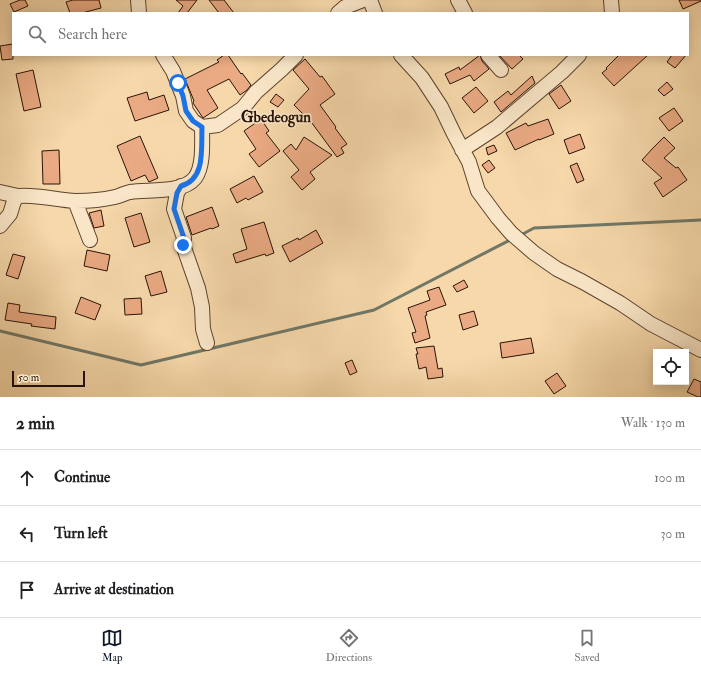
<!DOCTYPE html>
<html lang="en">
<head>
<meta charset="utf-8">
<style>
	body { margin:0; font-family:"IM FELL Double Pica",serif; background:#f6f6f6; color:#202124 }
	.controls { position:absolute; right:12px; bottom:12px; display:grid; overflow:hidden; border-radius:0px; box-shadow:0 2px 10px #0003 }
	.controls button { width:36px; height:36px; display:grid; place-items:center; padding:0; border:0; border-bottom:1px solid #e0e0e0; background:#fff; color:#202124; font:20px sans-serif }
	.scale { position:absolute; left:12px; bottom:10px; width:73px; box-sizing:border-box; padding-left:4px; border:2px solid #2a1308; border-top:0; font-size:11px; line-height:14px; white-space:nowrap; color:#2a1308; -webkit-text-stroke:3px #f9e6c8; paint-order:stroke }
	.stop { position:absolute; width:12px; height:12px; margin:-9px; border:3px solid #1a73e8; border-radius:50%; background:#fff }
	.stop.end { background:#1a73e8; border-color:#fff; box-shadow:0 1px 4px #0008 }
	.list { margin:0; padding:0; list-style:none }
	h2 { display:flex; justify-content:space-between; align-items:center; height:52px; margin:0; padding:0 16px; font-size:17px }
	h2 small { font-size:13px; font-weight:400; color:#757577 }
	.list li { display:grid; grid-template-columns:26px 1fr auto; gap:12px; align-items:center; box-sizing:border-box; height:56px; padding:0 16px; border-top:1px solid #e0e0e0 }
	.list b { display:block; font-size:15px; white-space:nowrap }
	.list em { font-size:13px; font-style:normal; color:#757577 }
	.icon { flex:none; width:22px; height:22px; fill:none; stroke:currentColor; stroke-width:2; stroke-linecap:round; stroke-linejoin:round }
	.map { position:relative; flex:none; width:701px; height:397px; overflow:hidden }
	.search { position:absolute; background:#fff; box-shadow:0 2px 10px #0003; left:12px; right:12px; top:12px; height:44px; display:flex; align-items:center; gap:10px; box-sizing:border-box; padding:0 14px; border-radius:0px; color:#757577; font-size:15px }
	.sheet { height:220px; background:#fff }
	nav { display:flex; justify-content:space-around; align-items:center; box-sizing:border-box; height:56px; border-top:1px solid #e0e0e0; background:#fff; font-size:11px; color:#757577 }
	nav a { display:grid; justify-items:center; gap:2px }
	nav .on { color:#111827 }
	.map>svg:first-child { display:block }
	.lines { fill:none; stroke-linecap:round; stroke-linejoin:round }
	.stream { stroke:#6f7767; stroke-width:3 }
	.building { fill:#eaaa83; stroke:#2a1308 }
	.minor-casing { stroke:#5d4430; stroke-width:16 }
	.minor { stroke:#f9e6c8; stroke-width:14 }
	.route { stroke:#1a73e8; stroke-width:5 }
	.labels { text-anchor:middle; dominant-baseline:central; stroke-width:3; stroke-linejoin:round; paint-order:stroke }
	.quarter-label { font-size:15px; font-weight:bold; fill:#2a1308; stroke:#f9e6c8 }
</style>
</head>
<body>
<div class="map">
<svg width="701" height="397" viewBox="0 0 701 397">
	<rect width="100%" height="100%" fill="#f6d8aa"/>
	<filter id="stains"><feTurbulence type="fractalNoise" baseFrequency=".005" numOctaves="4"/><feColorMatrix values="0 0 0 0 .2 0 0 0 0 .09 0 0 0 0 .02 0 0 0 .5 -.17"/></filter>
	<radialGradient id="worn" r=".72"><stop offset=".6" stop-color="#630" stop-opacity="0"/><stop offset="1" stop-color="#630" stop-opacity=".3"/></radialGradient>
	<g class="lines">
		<path class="stream" d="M521,235L534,228L701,220
			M0,331L141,365L374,310L512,239"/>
	</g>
	<path class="building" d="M20,0H25L28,6L14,12L10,4Z
		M73,0H99L101,8L82,13H70L66,2Z
		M176,0H197L187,13H178L183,6Z
		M209,0H224L234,13H219Z
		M679,0H701V1L683,9Z
		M13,44V59L2,60L0,46Z
		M224,55H228L241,74L242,73L251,85L247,90L240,95L229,79L207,90L218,108L203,118L193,103V102L194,101L185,79L219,62L217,60Z
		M480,55L482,61L489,69L474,81L470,75L450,84L445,74L459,67L460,70Z
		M499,55H519L523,59L512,69Z
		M619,55H648L614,86L602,73L607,69L606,68Z
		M672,55H686L675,68L667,62Z
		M305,59L320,77L322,76L335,94L320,105L336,127L335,128L347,144L341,148L344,153L337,157L306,115L305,116L294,105L309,89L293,70Z
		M33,70L41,107L24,111L16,74Z
		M532,76L535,83L501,112L494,102L508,91L511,95Z
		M667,82L673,89L664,96L658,90Z
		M561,85L571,101L559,109L549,94Z
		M476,87L488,101L474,113L462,98Z
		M147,92L149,100L164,95L169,110L135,121L127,98Z
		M276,94L284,100L278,107L270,102Z
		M674,108L683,121L669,131L659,118Z
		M261,119L269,131L266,133L280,151L259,167L249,154L256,149L244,131Z
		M548,119L554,134L539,140V139L515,150L506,133L526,123L528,126Z
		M580,134L585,148L569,154L564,140Z
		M140,136L158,178L149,182L145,175L131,181L117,146Z
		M304,137L332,155L310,172L315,179L302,190L291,177L299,170L283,151L291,144L296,150Z
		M664,137L675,148L664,158L676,168L678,167L687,180L663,197L654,183L662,178L642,160L653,148Z
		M494,145L497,151L488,155L486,148Z
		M59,150L60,184H43L42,151Z
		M489,160L495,168L488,173L482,165Z
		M577,163L584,180L577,183L570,166Z
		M254,176L263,192L248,200L246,198L237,203L230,189Z
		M212,207L219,226L212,229L211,228L192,235L186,217Z
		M101,210L104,226L94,228L89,213Z
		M141,213L150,242L134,247L125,218Z
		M264,222L274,253L266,256L265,254L236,263L233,254L247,249L241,229Z
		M316,230L323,243L290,262L282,246L298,238L299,240Z
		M87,250L110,255L107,271L84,266Z
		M13,254L25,257L18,279L6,275Z
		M161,271L167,292L151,296L145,276Z
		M464,280L468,287L457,292L453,286Z
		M439,287L446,305L426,312L427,315L425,316L430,338L415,343L412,333L416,332L408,308L430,300L427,291Z
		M81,297L101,305L95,320L75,313Z
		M141,298L142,314L125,315L124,299Z
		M8,303L20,305L19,312L56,317L55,329L31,326L32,324L5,320Z
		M474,311L478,325L463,330L459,315Z
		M531,338L534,353L502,358L500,343Z
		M434,346L438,369L442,368L443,377L428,379L426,367L419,369L416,354H418L416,348Z
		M352,360L357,372L350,375L345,363Z
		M557,373L566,386L554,394L545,381Z
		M694,379L701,382V397H698L687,392Z"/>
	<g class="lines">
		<defs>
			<path id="minor" d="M138,0L139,13
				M370,0L375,13
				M458,0L465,13
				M611,0L612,13
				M338,13L345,7L363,0
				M163,55L173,71L183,96L186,111L193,121L202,127L218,125L243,108L256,92L282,69L296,55
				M401,55L422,78L441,107L454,134L469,162L478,191L498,218L511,233L534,253L557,269L583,282L620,303L651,324L701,350
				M488,55L501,70
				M462,150L497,127L562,72L579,55
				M181,186L177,193L174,209L184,238L183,245L198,288L202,307L203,329L207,343
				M0,192L18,196
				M75,201L90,240
				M0,226L10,214L14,201L18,196C37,194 56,200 76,201C89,201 102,200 115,197C120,196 125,193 130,192C148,189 182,194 195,178C204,166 202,142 202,127"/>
		</defs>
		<use href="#minor" class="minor-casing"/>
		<use href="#minor" class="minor"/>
	</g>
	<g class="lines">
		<path class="route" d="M178,83L183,96L186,111L193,121L202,127C201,148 206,179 181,186L177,193L174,209L184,238L183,245"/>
	</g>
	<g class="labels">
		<g class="quarter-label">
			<text x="276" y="117">Gbedeogun</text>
		</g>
	</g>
	<rect width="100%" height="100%" filter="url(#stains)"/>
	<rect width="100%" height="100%" fill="url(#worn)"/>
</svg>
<div class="controls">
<button><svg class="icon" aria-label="locate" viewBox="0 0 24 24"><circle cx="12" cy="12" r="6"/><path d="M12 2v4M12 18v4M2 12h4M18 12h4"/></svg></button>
</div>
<div class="scale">50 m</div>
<div class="stop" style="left:178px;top:83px"></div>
<div class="stop end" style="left:183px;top:245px"></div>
<div class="search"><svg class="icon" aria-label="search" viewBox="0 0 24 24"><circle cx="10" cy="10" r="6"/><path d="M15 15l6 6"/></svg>Search here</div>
</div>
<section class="sheet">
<h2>2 min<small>Walk · 130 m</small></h2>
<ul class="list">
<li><svg class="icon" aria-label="ahead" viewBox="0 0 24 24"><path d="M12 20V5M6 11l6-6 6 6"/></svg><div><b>Continue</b></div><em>100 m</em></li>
<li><svg class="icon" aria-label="left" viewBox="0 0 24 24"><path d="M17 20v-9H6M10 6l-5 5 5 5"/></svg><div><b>Turn left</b></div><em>30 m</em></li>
<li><svg class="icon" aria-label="arrive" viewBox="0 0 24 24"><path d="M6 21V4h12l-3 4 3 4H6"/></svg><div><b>Arrive at destination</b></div></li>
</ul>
</section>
<nav>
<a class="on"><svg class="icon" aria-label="map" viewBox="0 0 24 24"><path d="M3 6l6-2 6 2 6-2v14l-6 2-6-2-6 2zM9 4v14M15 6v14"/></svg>Map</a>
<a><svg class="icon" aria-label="directions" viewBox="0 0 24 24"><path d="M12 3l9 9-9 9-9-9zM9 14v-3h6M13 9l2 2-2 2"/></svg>Directions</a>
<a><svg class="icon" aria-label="saved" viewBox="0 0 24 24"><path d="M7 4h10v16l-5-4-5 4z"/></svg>Saved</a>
</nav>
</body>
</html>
